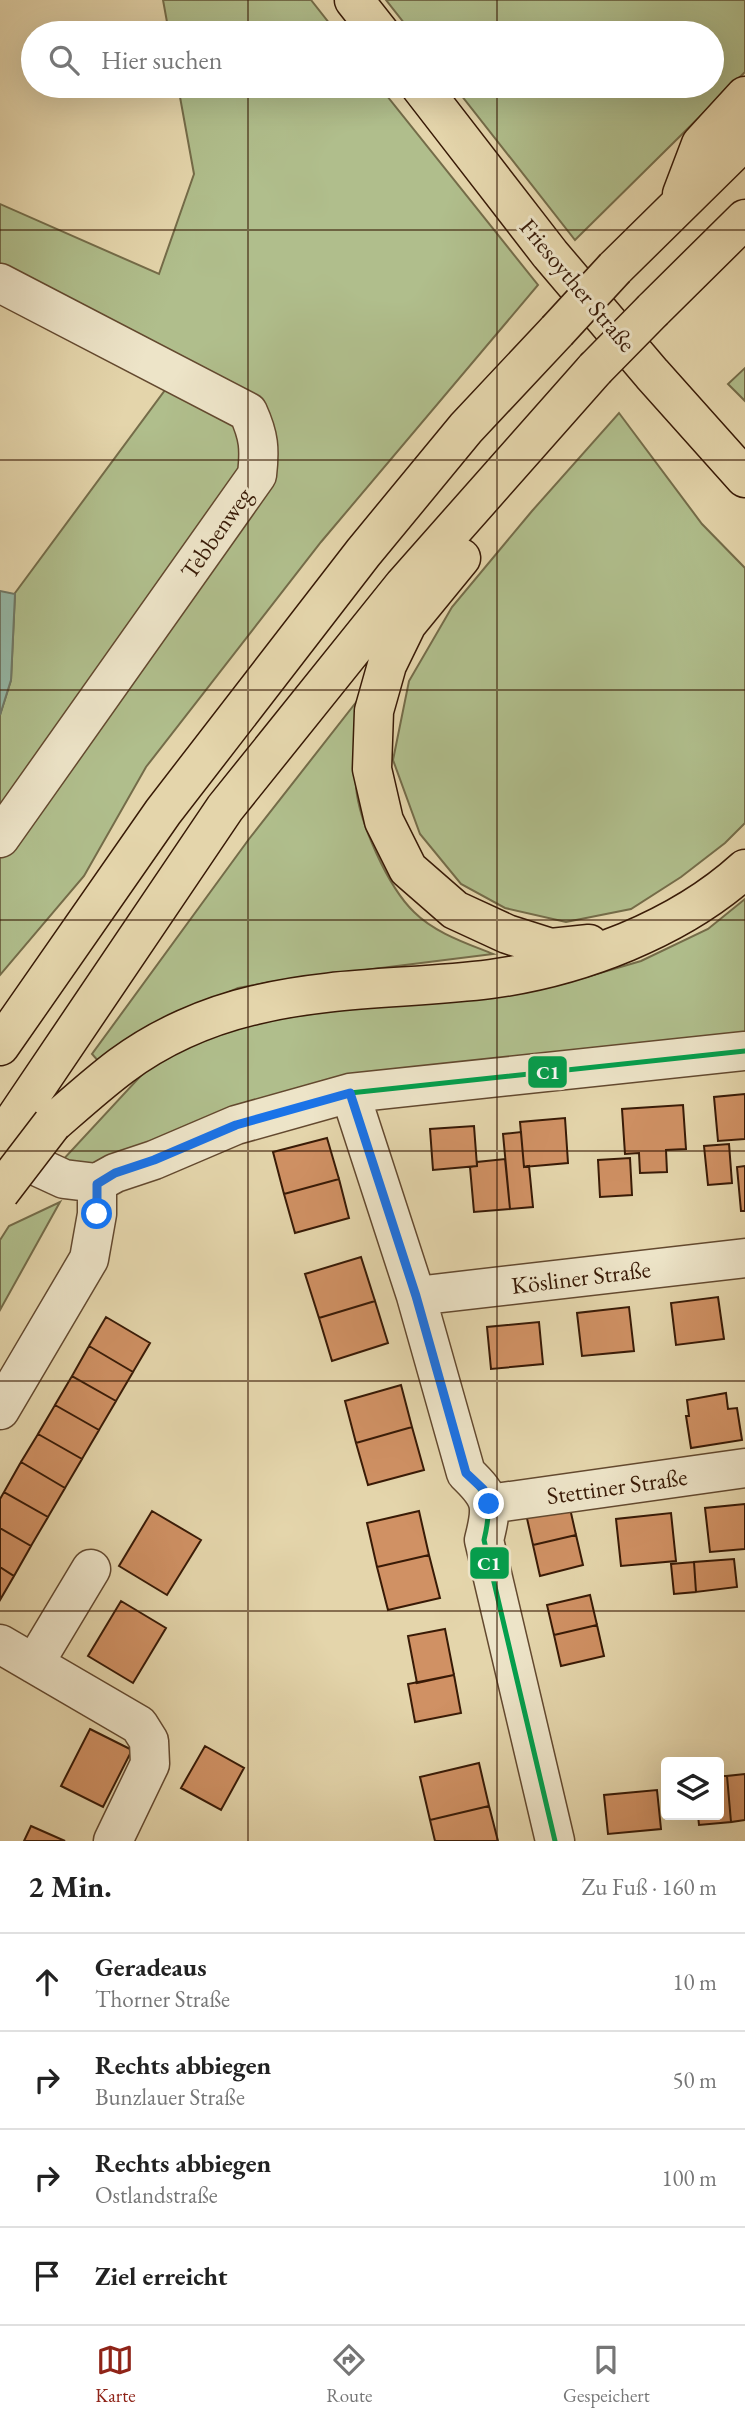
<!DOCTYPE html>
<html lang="de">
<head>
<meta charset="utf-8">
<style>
	body { margin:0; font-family:"EB Garamond",serif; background:#f6f6f6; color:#222 }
	.controls { position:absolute; right:21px; bottom:21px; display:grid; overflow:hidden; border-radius:7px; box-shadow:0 7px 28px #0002 }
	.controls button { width:63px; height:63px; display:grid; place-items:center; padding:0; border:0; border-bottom:2px solid #e0e0e0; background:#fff; color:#222; font:35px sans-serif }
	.stop { position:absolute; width:21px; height:21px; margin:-16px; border:5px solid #1a73e8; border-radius:50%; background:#fff }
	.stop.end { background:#1a73e8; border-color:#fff; box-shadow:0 2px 7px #0008 }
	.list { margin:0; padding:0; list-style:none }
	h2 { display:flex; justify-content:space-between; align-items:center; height:91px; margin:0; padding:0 28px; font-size:30px }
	h2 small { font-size:23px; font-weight:400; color:#767676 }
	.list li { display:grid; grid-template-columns:46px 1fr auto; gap:21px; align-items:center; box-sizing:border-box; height:98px; padding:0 28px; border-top:2px solid #e0e0e0 }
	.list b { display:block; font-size:26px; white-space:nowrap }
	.list p { margin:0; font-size:23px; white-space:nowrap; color:#767676 }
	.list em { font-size:23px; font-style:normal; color:#767676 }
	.icon { flex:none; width:38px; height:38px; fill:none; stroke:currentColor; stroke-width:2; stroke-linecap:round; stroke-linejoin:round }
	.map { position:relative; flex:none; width:745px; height:1841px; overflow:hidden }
	.search { position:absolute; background:#fff; box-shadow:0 7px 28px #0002; left:21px; right:21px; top:21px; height:77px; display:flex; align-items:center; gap:18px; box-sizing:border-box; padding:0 24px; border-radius:38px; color:#767676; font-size:26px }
	.sheet { height:483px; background:#fff }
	nav { display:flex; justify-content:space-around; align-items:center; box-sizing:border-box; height:98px; border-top:2px solid #e0e0e0; background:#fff; font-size:19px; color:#767676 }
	nav a { display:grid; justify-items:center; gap:4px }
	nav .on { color:#8f2418 }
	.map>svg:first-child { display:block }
	.green { fill:#b0be8c; stroke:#746c49; stroke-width:2 }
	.water { fill:#95b9a8; stroke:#707967; stroke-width:2 }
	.building { fill:#d09164; stroke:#381a06; stroke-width:2 }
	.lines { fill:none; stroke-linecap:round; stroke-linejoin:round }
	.minor-casing { stroke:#63492f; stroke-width:41 }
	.major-casing { stroke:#381a06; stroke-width:41 }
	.highway-casing { stroke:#381a06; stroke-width:41 }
	.minor { stroke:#ede4c8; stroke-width:38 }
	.major { stroke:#e4d5ab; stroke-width:38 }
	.highway { stroke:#e4d5ab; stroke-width:38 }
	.highway-bridge-casing { stroke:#381a06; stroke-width:41; stroke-linecap:butt }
	.highway-bridge { stroke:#e4d5ab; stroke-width:38 }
	.bus-1-casing { stroke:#ede4c8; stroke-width:10 }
	.bus-1 { stroke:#039f4d; stroke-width:5 }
	.route { stroke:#1a73e8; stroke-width:9 }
	.grid { fill:none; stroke:#381a06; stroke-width:2; stroke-opacity:0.55 }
	.labels { text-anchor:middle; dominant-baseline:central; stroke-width:6; stroke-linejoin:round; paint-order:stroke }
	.street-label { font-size:24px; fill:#381a06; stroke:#ede4c8 }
	.line-badge { stroke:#ede4c8; stroke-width:2.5 }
	.badge-label { font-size:19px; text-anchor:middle; font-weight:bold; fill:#fff }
</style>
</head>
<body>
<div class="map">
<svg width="745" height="1841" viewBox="0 0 745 1841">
	<rect width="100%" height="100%" fill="#e4d5ab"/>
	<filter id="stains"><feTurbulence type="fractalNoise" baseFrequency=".00286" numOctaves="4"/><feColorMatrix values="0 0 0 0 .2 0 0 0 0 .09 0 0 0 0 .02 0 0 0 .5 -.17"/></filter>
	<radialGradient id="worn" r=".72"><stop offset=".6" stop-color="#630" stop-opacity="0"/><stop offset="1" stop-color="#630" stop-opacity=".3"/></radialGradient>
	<path class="green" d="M163,0H311L337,33H169Z
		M386,0H745V72L575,240L454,86H712V33H412Z
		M178,86H379L538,285L321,542L146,767L84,876L0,975V715L11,680L15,593L165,390L0,300V204L159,274L194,174Z
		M745,368V401L728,384Z
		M619,413L702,524L745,568V823L725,843L681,877L631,909L566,922L505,908L461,884L420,834L393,760L409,681L452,607L532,511Z
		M361,696C360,725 354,757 356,787C359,822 388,887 414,912C435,933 466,943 493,954L277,981L238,988L197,1006L99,1062L92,1054L249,839Z
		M745,899V1035L347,1077L97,1170L59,1164L160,1055L271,1013L562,984L641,961L708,929Z
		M60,1202L0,1310V1240L9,1226Z"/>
	<path class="water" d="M0,591L15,594L11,680L0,715Z"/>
	<path class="building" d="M745,1094V1139L718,1141L714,1097Z
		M683,1105L686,1149L666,1150L667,1172L640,1173L639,1153L625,1154L622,1109Z
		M565,1118L568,1163L524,1167L520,1122Z
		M474,1126L477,1166L433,1170L430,1129Z
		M521,1132L524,1167L529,1166L533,1207L510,1209L503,1134Z
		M327,1138L339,1179L284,1194L273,1152Z
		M729,1144L732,1183L708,1185L704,1146Z
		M630,1158L632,1195L600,1197L598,1160Z
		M505,1159L510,1209L474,1212L470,1167L477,1166V1162Z
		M745,1166V1211H741L737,1167Z
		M339,1179L349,1218L295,1233L284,1194Z
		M361,1257L375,1301L319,1318L305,1274Z
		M718,1297L724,1339L676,1345L671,1303Z
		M375,1301L388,1343L332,1361L319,1318Z
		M629,1307L634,1351L582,1356L577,1313Z
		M106,1317L150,1343L133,1372L89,1346Z
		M539,1322L543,1364L491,1369L487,1327Z
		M89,1346L133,1372L116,1401L72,1376Z
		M72,1376L116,1401L99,1430L55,1405Z
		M401,1385L412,1427L356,1443L345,1401Z
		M726,1393L728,1409L737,1408L742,1440L691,1448L686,1416H689L687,1400Z
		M55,1405L99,1430L82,1459L38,1434Z
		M412,1427L424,1470L368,1485L356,1443Z
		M38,1434L82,1459L65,1488L21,1462Z
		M21,1462L65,1488L48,1517L4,1492Z
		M4,1492L48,1517L31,1546L0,1528V1499Z
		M569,1504L576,1535L533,1545L526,1514Z
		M745,1504V1549L710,1552L705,1508Z
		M152,1511L201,1540L167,1595L119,1566Z
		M419,1511L429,1555L377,1567L367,1523Z
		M671,1513L676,1561L621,1566L616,1519Z
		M0,1528L31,1546L14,1576L0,1567Z
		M576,1535L583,1565L540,1576L533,1545Z
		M429,1555L440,1598L388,1610L377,1567Z
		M734,1559L737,1587L696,1592L694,1562Z
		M694,1562L696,1592L674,1594L671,1564Z
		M0,1567L14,1576L0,1600Z
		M590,1595L597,1625L554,1635L547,1605Z
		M121,1601L166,1628L133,1683L88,1656Z
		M597,1625L604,1656L561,1666L554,1635Z
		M445,1629L454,1675L417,1683L408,1636Z
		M454,1675L461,1713L415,1722L408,1684Z
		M90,1729L132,1750L103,1807L61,1786Z
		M205,1746L244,1768L221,1810L181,1788Z
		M479,1763L489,1806L430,1820L420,1777Z
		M745,1774V1820L731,1822L727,1776Z
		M719,1776H727L731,1822L699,1825L698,1815H719Z
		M657,1790L661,1829L608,1834L604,1795Z
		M489,1806L498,1841H435L430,1820Z
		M31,1826L65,1841H24Z"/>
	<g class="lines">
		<defs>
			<path id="minor" d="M0,283L248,412C259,436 260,449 257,475L0,838
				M350,1093L416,1296L466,1473C492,1498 493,1505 484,1540L555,1841
				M0,1143L38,1167L64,1179L97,1183
				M97,1183L115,1173L154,1160L236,1125L350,1093L745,1051
				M416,1296L745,1258
				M0,1410L89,1259L97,1214V1183
				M489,1504L745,1468
				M0,1644L139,1725L149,1741L150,1764L113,1841
				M34,1664L91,1569"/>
			<path id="major" d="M354,0L380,33
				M420,86L550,254L652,374L745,478"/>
			<path id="highway" d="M682,194L701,144L745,96
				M615,268L745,140
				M653,310L745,219
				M461,558L407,624L387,665L374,711L372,769L384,821L408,869L455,910L507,934L551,948L589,944
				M0,1046L163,812L363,553L466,428L557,331
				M52,1124C75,1104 97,1084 121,1066C160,1037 208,1016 255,1005C332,986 413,989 491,979C579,967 679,929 745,869
				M0,1141L225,808L404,585L595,369"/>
		</defs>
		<use href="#minor" class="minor-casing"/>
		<use href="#major" class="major-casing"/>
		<use href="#highway" class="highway-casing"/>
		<use href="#minor" class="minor"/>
		<use href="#major" class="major"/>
		<use href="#highway" class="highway"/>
		<defs>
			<path id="highway-bridge" d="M557,331L615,268
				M595,369L653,310
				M0,1192L52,1124"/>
		</defs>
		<use href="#highway-bridge" class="highway-bridge-casing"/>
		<use href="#highway-bridge" class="highway-bridge"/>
		<defs>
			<path id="bus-1" d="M350,1093L416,1296L466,1473C490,1497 492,1507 484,1540L555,1841
				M350,1093L745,1051"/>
		</defs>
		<use href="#bus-1" class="bus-1-casing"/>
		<use href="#bus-1" class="bus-1"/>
	</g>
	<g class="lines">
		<path class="route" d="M97,1214V1184L115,1173L154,1160L236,1125L350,1093L416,1296L466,1473L483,1489L489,1504"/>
	</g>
	<path class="grid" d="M248,0V33M497,0V33M248,86V1841M497,86V1841M0,230H745M0,460H745M0,690H745M0,920H745M0,1151H745M0,1381H745M0,1611H745"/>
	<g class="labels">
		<g class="street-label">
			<text transform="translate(578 285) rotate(50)">Friesoyther Straße</text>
			<text transform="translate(216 533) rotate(-55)">Tebbenweg</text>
			<text transform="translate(581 1277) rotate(-7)">Kösliner Straße</text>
			<text transform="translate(617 1486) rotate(-8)">Stettiner Straße</text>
		</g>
	</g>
	<g class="line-badge">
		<rect x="527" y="1055" width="41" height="34" rx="7" fill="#039f4d"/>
		<rect x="469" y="1546" width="41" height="34" rx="7" fill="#039f4d"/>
	</g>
	<g class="badge-label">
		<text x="548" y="1079">C1</text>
		<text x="489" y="1570">C1</text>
	</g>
	<rect width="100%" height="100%" filter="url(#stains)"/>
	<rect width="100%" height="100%" fill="url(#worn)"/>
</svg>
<div class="controls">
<button><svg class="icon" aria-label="layers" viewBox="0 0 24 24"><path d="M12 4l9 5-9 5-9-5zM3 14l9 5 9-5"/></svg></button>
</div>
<div class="stop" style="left:97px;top:1214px"></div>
<div class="stop end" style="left:489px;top:1504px"></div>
<div class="search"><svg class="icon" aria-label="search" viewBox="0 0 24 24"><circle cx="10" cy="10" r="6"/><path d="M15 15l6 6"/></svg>Hier suchen</div>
</div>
<section class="sheet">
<h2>2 Min.<small>Zu Fuß · 160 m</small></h2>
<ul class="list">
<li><svg class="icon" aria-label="ahead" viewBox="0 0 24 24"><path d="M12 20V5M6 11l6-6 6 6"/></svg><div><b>Geradeaus</b><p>Thorner Straße</p></div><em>10 m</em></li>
<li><svg class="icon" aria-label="right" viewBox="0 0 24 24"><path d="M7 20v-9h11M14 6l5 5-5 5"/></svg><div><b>Rechts abbiegen</b><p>Bunzlauer Straße</p></div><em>50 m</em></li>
<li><svg class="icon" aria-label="right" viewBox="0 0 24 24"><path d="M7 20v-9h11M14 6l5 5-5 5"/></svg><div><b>Rechts abbiegen</b><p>Ostlandstraße</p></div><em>100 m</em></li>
<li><svg class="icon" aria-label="arrive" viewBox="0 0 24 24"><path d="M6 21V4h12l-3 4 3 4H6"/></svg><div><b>Ziel erreicht</b></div></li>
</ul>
</section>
<nav>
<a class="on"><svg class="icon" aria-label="map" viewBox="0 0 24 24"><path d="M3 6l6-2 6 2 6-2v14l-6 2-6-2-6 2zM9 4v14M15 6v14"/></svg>Karte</a>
<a><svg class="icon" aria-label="directions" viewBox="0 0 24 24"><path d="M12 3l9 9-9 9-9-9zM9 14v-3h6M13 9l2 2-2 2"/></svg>Route</a>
<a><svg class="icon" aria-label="saved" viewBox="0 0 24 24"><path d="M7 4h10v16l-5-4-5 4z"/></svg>Gespeichert</a>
</nav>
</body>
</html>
